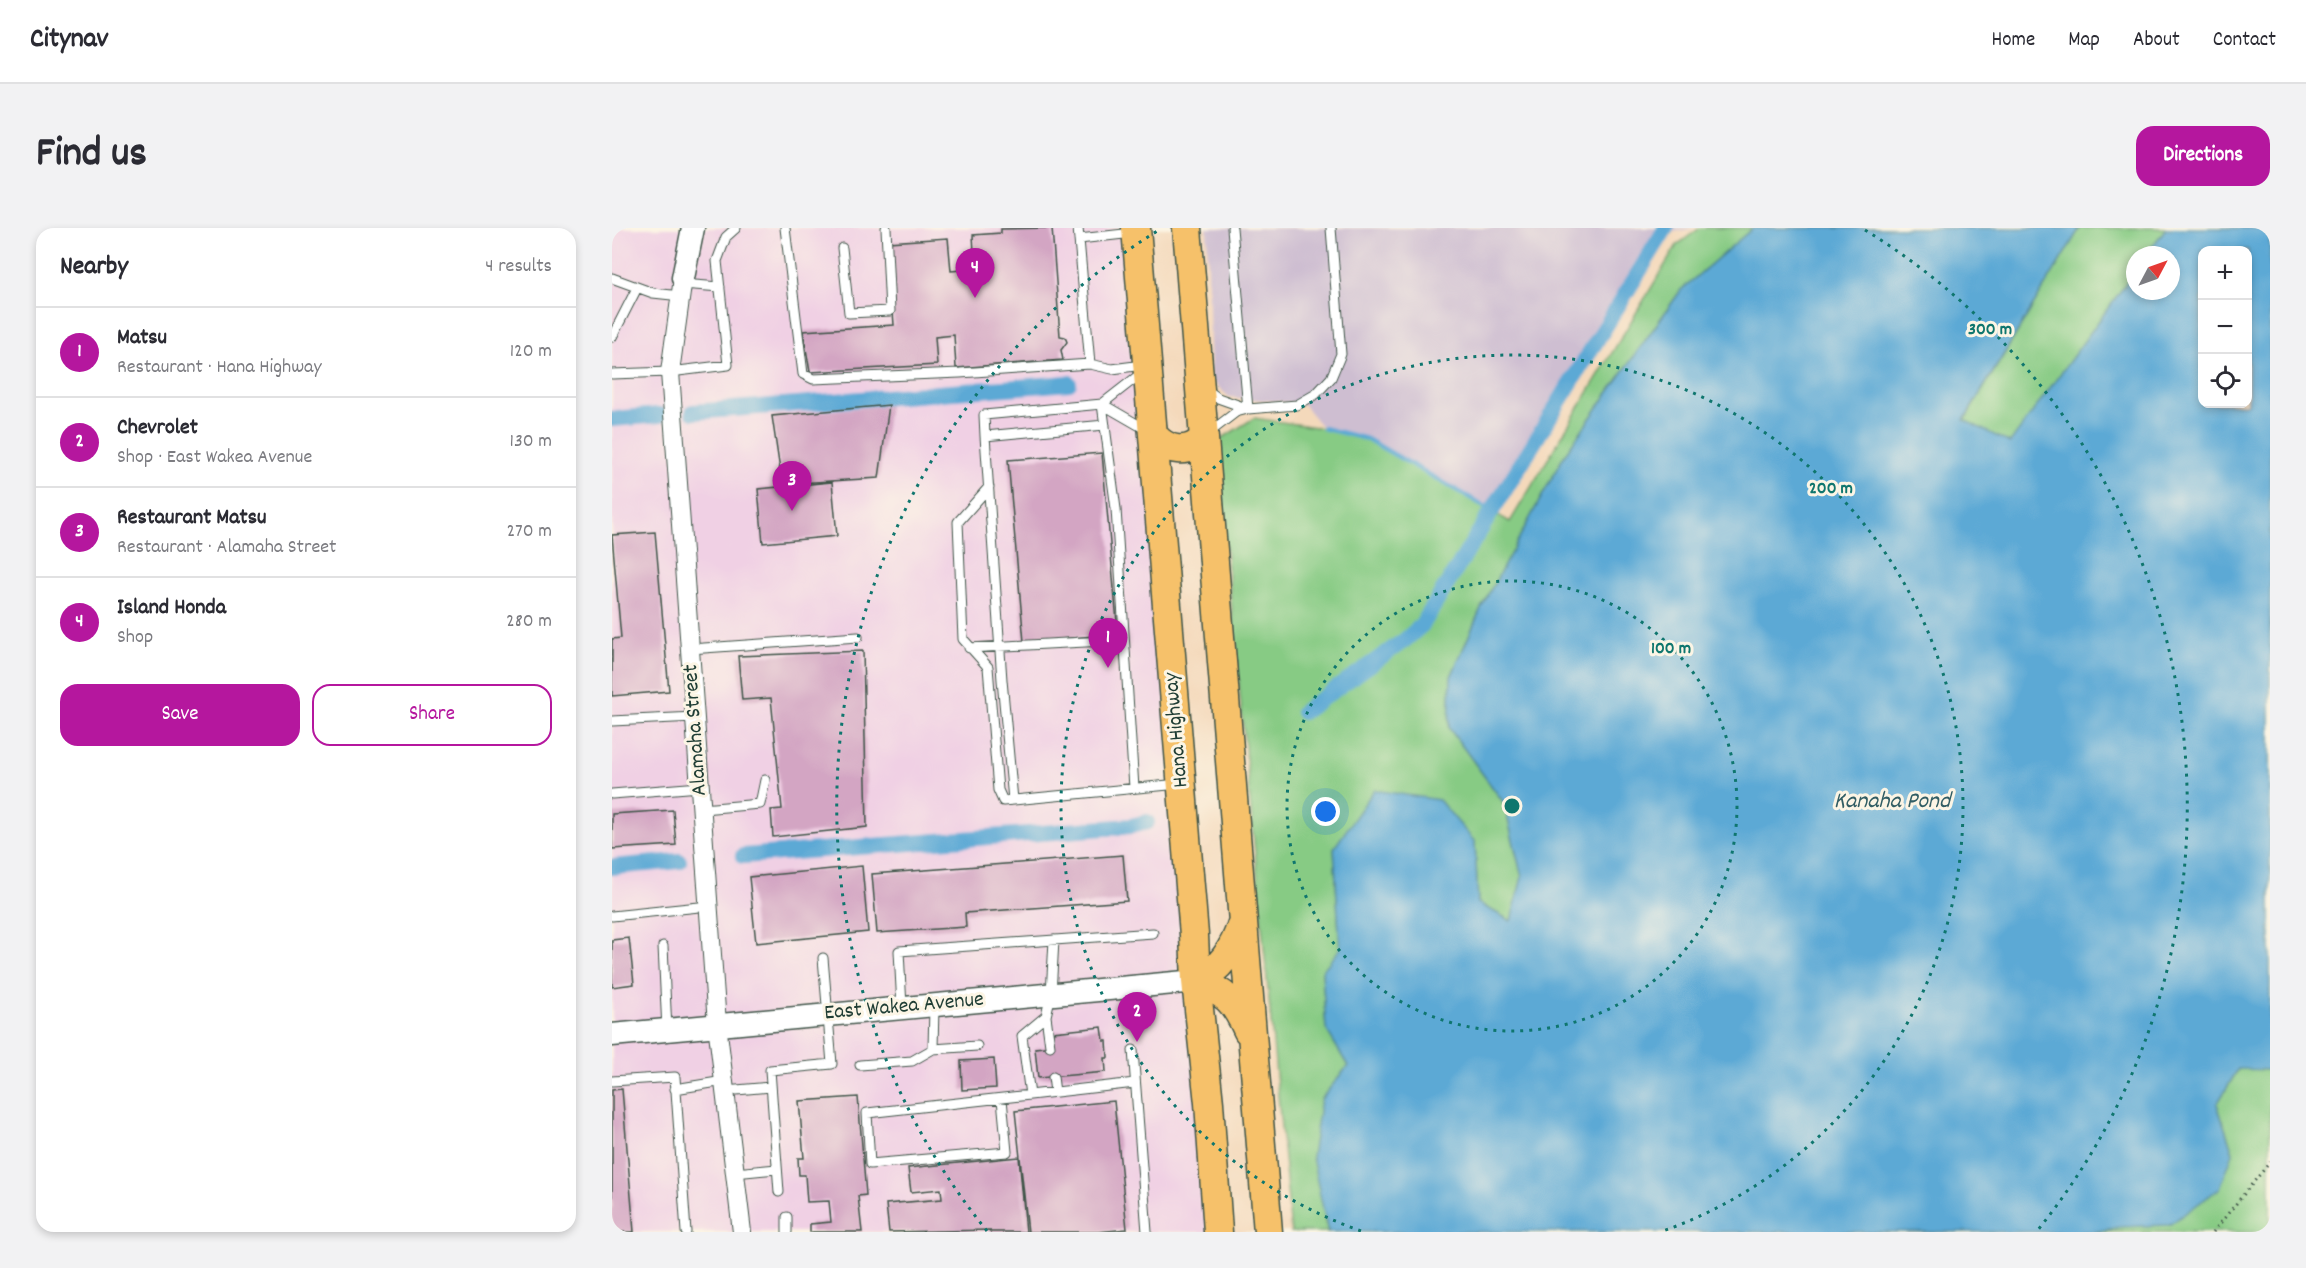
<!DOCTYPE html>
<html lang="en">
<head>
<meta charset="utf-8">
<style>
	body { margin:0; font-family:Dekko,sans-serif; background:#f2f2f3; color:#2b2b33 }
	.controls { position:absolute; right:18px; top:18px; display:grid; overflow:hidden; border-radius:12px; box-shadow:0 3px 9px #0003 }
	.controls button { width:54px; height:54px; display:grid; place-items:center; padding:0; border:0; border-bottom:2px solid #e1e1e2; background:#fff; color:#2b2b33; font:30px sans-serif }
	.compass { position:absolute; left:1514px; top:18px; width:54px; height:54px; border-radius:50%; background:#fff; box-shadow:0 3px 9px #0003; rotate:49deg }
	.you { position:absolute; left:714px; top:584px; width:21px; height:21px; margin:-15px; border:4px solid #fff; border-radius:50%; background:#1a73e8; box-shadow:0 0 0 9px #1a73e833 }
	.badge { display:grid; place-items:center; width:39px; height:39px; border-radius:50%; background:#b5179e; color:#fff; font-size:20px; font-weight:700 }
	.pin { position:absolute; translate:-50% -50px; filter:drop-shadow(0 2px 3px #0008) }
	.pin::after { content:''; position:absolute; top:32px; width:21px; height:18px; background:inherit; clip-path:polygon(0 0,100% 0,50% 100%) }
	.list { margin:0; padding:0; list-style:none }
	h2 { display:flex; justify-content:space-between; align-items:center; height:78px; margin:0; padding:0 24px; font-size:26px }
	h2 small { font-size:20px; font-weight:400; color:#7c7c81 }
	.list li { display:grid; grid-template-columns:39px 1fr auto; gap:18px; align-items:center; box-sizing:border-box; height:90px; padding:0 24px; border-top:2px solid #e1e1e2 }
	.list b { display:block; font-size:22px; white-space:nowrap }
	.list p { margin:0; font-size:20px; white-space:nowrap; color:#7c7c81 }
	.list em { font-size:20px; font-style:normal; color:#7c7c81 }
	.actions { display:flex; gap:12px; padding:18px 24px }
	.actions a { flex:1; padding:14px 0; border:2px solid #b5179e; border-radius:18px; text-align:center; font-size:21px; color:#b5179e }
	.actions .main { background:#b5179e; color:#fff }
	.icon { flex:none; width:33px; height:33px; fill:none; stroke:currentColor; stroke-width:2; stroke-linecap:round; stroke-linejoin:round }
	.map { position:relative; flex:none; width:1658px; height:1004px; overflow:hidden; border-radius:18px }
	header { display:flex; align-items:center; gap:36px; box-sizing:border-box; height:84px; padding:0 30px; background:#fff; border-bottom:2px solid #e1e1e2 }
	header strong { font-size:28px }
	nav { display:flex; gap:33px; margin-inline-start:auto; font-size:21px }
	.intro { display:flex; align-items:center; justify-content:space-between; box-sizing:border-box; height:144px; padding:0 36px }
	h1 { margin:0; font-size:42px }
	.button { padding:15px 27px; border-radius:18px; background:#b5179e; color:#fff; font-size:21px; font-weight:700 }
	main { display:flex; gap:36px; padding:0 36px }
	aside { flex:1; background:#fff; border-radius:18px; box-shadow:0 3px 9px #0003 }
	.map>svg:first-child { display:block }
	.built { fill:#f0d0e4 }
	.industrial { fill:#cebed1 }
	.green { fill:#87cb84; stroke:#53845c; stroke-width:1.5 }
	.water { fill:#5ba9d5; stroke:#3d7384; stroke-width:1.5; fill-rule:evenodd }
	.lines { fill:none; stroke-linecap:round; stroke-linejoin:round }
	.stream { stroke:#5ba9d5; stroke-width:4.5 }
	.canal { stroke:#5ba9d5; stroke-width:16 }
	.building { fill:#d3a5c3 }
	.service-casing { stroke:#3f5448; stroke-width:11 }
	.minor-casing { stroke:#3f5448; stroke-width:20 }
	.tertiary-casing { stroke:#3f5448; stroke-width:25 }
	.primary-casing { stroke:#3f5448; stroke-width:31 }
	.path { stroke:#3f5448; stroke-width:3; stroke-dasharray:1.5 4.5; stroke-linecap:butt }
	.service { stroke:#fff; stroke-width:9 }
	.minor { stroke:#fff; stroke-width:18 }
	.tertiary { stroke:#fff; stroke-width:22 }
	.primary { stroke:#f6c16b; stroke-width:28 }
	.ring { fill:none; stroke:#0f766e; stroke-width:3; stroke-dasharray:3 6 }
	.labels { text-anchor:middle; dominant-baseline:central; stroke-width:6; stroke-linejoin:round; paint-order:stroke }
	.street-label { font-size:22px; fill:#1f3d34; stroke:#fcf5e5 }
	.water-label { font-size:24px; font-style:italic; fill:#315d64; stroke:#fcf5e5 }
	.centre { fill:#0f766e; stroke:#fcf5e5; stroke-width:3 }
	.ring-label { font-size:18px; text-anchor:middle; font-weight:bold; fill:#0f766e; stroke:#fcf5e5; stroke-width:6; stroke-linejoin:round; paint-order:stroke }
</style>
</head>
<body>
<header>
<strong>Citynav</strong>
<nav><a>Home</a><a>Map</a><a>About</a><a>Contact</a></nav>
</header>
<div class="intro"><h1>Find us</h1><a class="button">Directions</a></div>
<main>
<aside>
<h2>Nearby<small>4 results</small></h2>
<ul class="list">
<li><span class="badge">1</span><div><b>Matsu</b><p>Restaurant · Hana Highway</p></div><em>120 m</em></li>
<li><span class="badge">2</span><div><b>Chevrolet</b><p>Shop · East Wakea Avenue</p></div><em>130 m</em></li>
<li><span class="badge">3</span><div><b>Restaurant Matsu</b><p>Restaurant · Alamaha Street</p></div><em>270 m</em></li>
<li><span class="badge">4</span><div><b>Island Honda</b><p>Shop</p></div><em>280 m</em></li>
</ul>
<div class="actions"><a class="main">Save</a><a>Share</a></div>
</aside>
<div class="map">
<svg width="1658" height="1004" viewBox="0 0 1658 1004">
	<rect width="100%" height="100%" fill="#fcf5e5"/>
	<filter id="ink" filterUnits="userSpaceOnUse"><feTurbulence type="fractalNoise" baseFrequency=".0167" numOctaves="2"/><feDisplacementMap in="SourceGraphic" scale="12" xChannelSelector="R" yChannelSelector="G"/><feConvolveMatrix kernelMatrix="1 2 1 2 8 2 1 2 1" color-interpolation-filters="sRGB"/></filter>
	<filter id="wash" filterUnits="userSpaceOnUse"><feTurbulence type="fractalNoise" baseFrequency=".008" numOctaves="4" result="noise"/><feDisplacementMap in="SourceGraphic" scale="24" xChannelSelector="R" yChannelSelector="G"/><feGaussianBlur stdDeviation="1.35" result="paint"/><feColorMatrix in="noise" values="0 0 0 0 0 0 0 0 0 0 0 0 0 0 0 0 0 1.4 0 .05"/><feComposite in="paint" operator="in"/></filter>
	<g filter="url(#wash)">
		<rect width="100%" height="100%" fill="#f4d9bb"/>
		<path class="built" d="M0,0H524L606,1004H0Z"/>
		<path class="industrial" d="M595,0H1084L1050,6L881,283L756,211L711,200L691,176L617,169L599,152Z"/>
		<path class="green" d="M1088,0H1141L1069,62L953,226L870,378L839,449L837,500L892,575L910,649L899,693L866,675L863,614L722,620L728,722L710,744L714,800L736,838L709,871L713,994L716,1004H679L604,214L642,190L711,200L755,211L898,294L1065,17Z
			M1468,0H1554L1534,27H1523V43L1398,216L1352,193Z
			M1627,840L1658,842V1004H1482L1509,999L1621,925L1605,876Z"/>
		<path class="water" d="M1141,0H1468L1352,192L1398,215L1523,43V63H1559V27H1534L1554,0H1658V842L1626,841L1605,876L1621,925L1608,960L1557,997L1509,999L1482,1004H716L700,929L709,871L736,838L714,801L710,743L728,721L722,620L762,562L827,572L863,614L866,675L899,693L910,649L892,575L837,500L839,449L870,378L953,226L1069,62ZM1590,22H1636V176H1590Z"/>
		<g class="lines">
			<path class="stream" d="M711,200L755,211L881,283"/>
			<path class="canal" d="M81,184L457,155
				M0,191L48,187
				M691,484L793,412L810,397L1054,0
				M131,628L519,598L535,594
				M0,639L67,633"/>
		</g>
		<g id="blocks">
			<path class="building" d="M440,0L448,108L453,109L455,114L449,122L451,132L344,140L342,107L323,109L325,137L198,144L191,103L282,97L276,14L336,10L339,43L363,41L361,7L389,5V1Z
				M277,177L267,250L170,256L160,188Z
				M490,225L506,406L412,414L396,232Z
				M220,254L225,308L151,315L146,261Z
				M43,304L57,463L0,468V411L9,410L0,307Z
				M251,423L255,599L161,609L159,582L170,581L159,470L130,472L126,428Z
				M61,582L64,617L0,621V586Z
				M511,627L515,673L353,685L354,699L265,705L260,646Z
				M250,638L256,704L144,715L137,649Z
				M17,710L22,756L0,759V712Z
				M490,799L492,813H495L496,830H493L494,844L426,850L423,820L442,818L441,804Z
				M382,831L384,860L350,862L349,833Z
				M10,861L22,1004H0V862Z
				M246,869L254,967L246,968L250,1004H198V996L219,994L217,973L195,974L193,947H187L186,930H192L187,873Z
				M502,873L515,1001L486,1004H416L403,883Z
				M407,929L414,1004H378V1002L277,1004L274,976L330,971L329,961L299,964L296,940Z"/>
		</g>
	</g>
	<g filter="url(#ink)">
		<use href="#blocks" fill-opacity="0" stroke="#3f5448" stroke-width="1.5"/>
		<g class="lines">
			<defs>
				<path id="service" d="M173,0L191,146L201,151L348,145L478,136
					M466,0L478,136L500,141L531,137
					M620,0L636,181
					M467,11L521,5
					M230,20L237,85L278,83L274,0
					M0,50L41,65L69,68
					M70,56L108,59
					M0,109L25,60
					M0,146L58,144L116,137L105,33L114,9L124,0
					M595,162L606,170L634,180
					M490,176L504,281L522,560
					M490,176L535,202
					M493,197L373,208L372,187L490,176L531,144
					M598,204L624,184L636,181L685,177L704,166L719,150L729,126L719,0
					M373,208L390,452L401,572
					M377,259L346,294L351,411L376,439L386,562L391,573L567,556
					M357,420L512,412
					M78,421L246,409
					M0,493L83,489
					M0,566L88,559
					M90,581L148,576L153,552
					M0,688L97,678
					M442,712L439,766L434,788L410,808L418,867L523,855
					M51,718L55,802
					M290,779L287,723L541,705
					M322,779L321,821L365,818
					M434,788L438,818
					M521,822L535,1004
					M248,837L300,833L321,821
					M441,849L443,864
					M0,853L63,849L74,1004
					M63,861L112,853
					M113,863L159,859
					M390,871L395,924L258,936L255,885L418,867
					M123,945L165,941
					M167,964L158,842L220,836L211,730
					M175,989V1004"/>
				<path id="minor" d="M71,50L58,144L105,796L130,1004"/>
				<path id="tertiary" d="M71,50L81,0
					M0,807L584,753"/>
				<path id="primary" d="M524,0L582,707L584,753L597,875L606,1004
					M575,0L656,1004
					M541,206C554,224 577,227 592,210
					M584,753C614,764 623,774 636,803
					M584,753C608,743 623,719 630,695"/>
			</defs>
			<use href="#service" class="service-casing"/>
			<use href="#minor" class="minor-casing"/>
			<use href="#tertiary" class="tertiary-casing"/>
			<use href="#primary" class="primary-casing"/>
			<path class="path" d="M1601,1004L1658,934"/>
			<use href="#service" class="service"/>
			<use href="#minor" class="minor"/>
			<use href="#tertiary" class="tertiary"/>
			<use href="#primary" class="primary"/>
		</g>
	</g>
	<g class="ring">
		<circle cx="900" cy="578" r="225"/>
		<path d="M749 1003A451 451 0 1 1 1051 1003"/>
		<path d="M375 1003A676 676 0 0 1 547 2M1253 2A676 676 0 0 1 1425 1003"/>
	</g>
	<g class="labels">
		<g class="street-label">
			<text transform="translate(84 502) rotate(-94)">Alamaha Street</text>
			<text transform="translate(565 502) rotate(-95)">Hana Highway</text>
			<text transform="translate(292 779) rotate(-5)">East Wakea Avenue</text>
		</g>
		<g class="water-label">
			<text x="1280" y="574">Kanaha Pond</text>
		</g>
	</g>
	<circle cx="900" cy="578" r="9" class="centre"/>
	<g class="ring-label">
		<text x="1378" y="106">300 m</text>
		<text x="1219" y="265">200 m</text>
		<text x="1059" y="425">100 m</text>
	</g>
</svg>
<div class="controls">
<button>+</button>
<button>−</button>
<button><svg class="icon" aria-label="locate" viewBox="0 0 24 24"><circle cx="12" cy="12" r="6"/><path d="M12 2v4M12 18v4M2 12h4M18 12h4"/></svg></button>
</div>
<svg class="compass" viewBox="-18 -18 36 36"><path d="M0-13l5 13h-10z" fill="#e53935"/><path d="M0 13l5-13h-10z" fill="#7c7c81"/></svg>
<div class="you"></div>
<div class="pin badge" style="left:496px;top:440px">1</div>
<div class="pin badge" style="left:525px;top:814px">2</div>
<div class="pin badge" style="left:180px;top:283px">3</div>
<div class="pin badge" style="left:363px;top:70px">4</div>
</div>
</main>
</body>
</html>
